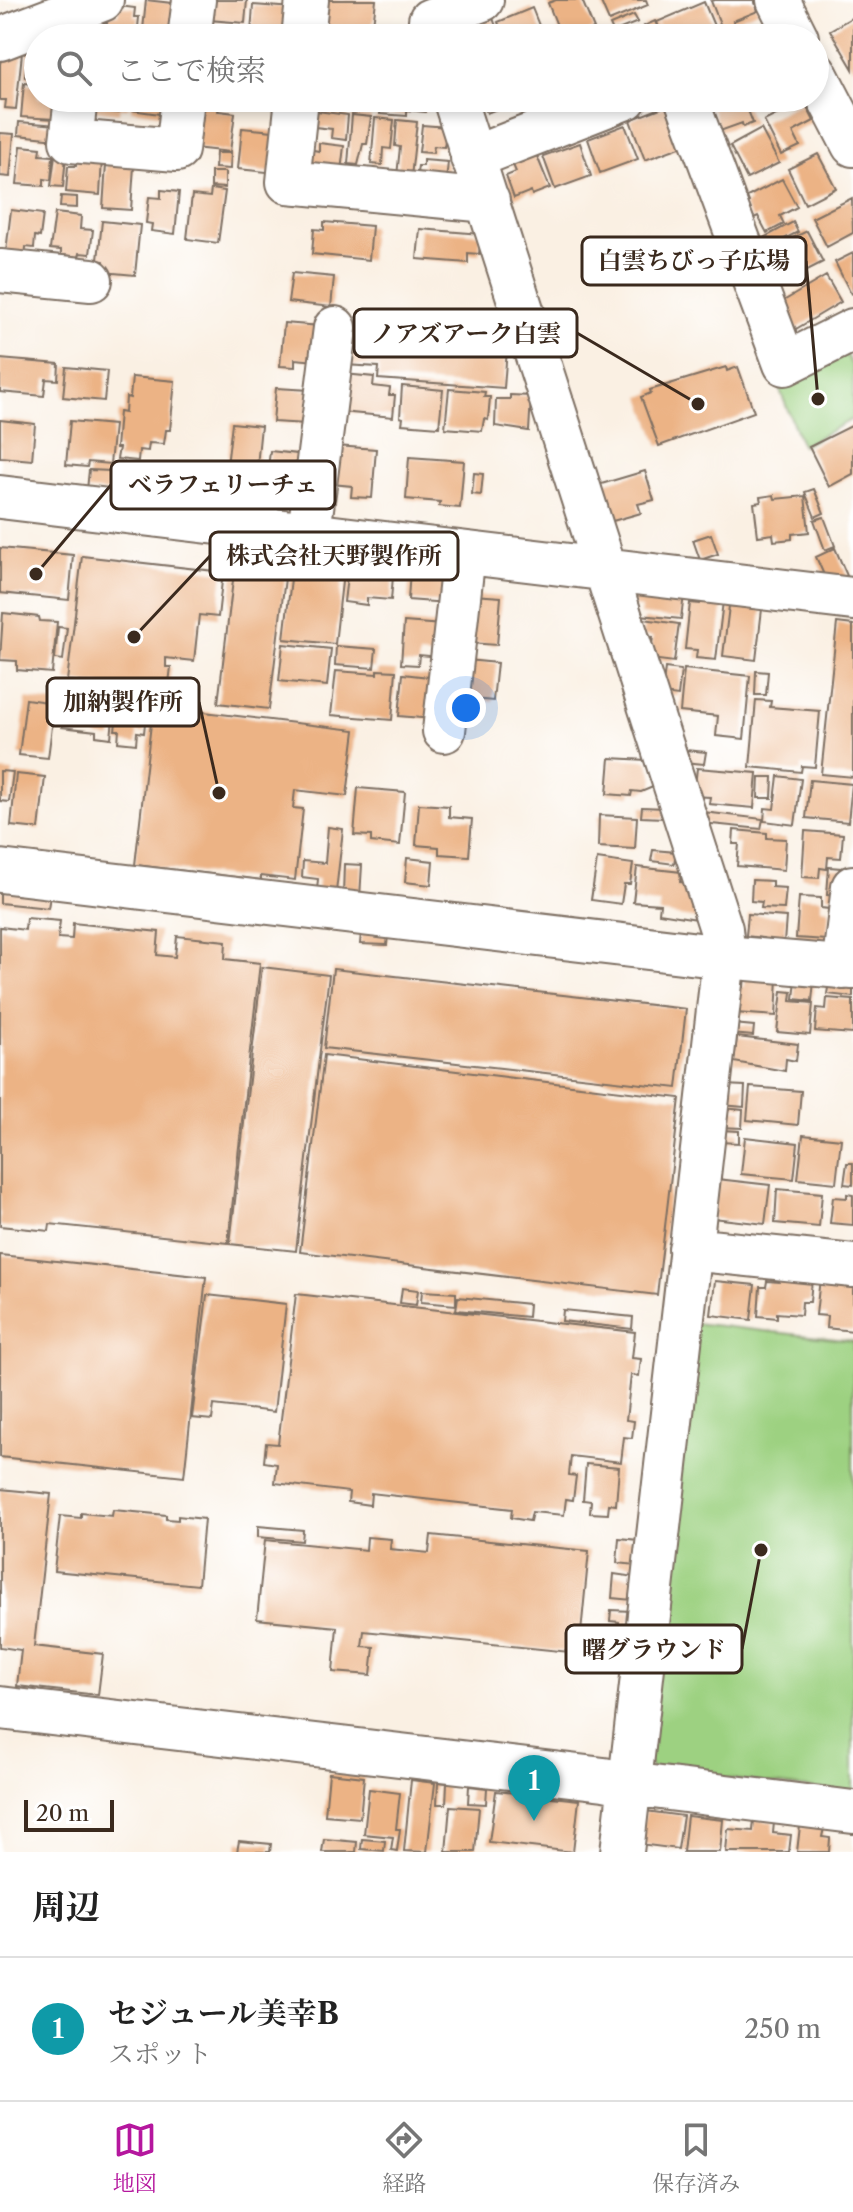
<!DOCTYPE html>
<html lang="ja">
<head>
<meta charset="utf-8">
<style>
	body { margin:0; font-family:"Libre Caslon Text","Noto Serif JP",serif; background:#f6f6f6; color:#222 }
	.scale { position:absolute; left:24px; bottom:20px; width:90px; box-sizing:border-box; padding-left:8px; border:4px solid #3b2a1e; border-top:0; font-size:22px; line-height:28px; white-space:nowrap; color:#3b2a1e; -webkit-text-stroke:6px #fff; paint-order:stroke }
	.you { position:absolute; left:466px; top:708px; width:28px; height:28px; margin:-20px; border:6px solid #fff; border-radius:50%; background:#1a73e8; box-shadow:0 0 0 12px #1a73e833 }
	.badge { display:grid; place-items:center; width:52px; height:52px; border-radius:50%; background:#b5179e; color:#fff; font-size:26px; font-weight:700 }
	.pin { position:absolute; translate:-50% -66px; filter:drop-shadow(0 2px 4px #0008) }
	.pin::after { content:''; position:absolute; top:42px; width:28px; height:24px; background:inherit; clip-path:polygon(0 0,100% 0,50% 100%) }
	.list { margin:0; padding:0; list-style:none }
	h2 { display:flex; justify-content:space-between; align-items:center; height:104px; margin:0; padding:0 32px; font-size:34px }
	h2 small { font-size:26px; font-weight:400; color:#767676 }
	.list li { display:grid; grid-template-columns:52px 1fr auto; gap:24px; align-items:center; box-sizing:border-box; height:144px; padding:0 32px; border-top:2px solid #e0e0e0 }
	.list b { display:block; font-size:30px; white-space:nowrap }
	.list p { margin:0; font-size:26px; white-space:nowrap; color:#767676 }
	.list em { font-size:26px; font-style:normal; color:#767676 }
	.icon { flex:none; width:44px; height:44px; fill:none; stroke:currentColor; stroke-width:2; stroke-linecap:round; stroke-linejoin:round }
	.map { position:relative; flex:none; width:853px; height:1852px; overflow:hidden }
	.search { position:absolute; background:#fff; box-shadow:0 4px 12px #0003; left:24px; right:24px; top:24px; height:88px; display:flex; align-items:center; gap:20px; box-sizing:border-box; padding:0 28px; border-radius:44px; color:#767676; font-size:30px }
	.sheet { height:248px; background:#fff }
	nav { display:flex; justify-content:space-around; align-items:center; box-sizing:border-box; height:112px; border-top:2px solid #e0e0e0; background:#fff; font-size:22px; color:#767676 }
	nav a { display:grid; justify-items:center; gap:4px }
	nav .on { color:#b5179e }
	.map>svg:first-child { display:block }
	.green { fill:#9dd181; stroke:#6c7e50; stroke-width:2 }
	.building { fill:#ecb385 }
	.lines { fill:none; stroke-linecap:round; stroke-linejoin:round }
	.minor-casing { stroke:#7e6f63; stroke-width:46 }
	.minor { stroke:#fff; stroke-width:42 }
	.leader { fill:none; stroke:#3b2a1e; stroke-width:3 }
	.callout-dot { fill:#3b2a1e; stroke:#fff; stroke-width:3 }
	.callout { fill:#fff; stroke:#3b2a1e; stroke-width:3 }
	.callout-label { font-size:24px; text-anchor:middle; font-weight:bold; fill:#3b2a1e }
</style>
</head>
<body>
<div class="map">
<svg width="853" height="1852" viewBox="0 0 853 1852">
	<rect width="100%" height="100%" fill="#fff"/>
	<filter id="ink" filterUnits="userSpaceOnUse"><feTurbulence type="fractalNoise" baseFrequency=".0125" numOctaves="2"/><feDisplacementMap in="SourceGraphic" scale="16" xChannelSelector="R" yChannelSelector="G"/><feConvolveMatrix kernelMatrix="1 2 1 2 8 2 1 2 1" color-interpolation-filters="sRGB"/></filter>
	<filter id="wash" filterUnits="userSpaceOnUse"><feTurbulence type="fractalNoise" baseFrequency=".006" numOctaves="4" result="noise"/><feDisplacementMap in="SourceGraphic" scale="32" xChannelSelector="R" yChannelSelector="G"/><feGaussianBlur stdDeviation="1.8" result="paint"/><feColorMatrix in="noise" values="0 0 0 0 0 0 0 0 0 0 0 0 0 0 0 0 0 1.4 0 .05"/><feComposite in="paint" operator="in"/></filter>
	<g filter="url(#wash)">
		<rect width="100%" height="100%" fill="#faf0e3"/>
		<path class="green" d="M843,348L853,368V419L802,446L776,380Z
			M694,1323L853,1341V1793L655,1771L645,1760Z"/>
		<g id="blocks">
			<path class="building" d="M146,0L180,4L176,38H154V31L143,30Z
				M211,0H247L245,23L209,20Z
				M323,0H376L372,34L386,38H319Z
				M556,0H582L594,29L572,38H562L548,3Z
				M600,0H646L648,5L609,21Z
				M714,0H754L758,11L733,21L735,26L723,31L711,1Z
				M704,2L717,33L713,35L715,38H663L657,22Z
				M253,5L294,8L287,38L251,34Z
				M119,6L135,8L134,17H139L137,38H98L99,23L107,24L108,14L118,15Z
				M532,8L544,38H504L498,22Z
				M634,15L638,22L613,32L610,25Z
				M853,17V69L830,30Z
				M493,18L500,38H454L468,32L466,28Z
				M655,21L662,38H649L644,26Z
				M29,45L38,47V79L25,77Z
				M3,51L22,53L16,109L5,108L6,100H0V64Z
				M24,83L38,85V98H57L55,119L21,117Z
				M92,98H129L128,108H120L119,113L91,110Z
				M133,98H169L167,115L131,110Z
				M244,98H283L282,106L243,102Z
				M328,98H375L374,110L347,108V102L328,100Z
				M382,98L426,101L425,112L407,110V116L380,114Z
				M481,98H528L529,101L511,108L509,104L487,113Z
				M708,98H743L753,123L743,127L742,123L720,131Z
				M804,101L814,121L793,132L800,146L781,155L764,121Z
				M199,103L219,105L218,111L235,113L230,152L194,148Z
				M668,105L683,146L645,160L630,120Z
				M317,111L348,115L346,140L331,138L332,129L315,127Z
				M352,115L371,117L367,144H363L358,165L348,164Z
				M375,118L394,120L391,149L383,148L382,165L371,164Z
				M397,120L417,122L411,177L397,176L400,147L395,146Z
				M19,122L58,125L57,139L18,135Z
				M422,125L447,127L444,147L434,146L433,153L419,152Z
				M625,125L638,159L600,173L588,139Z
				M242,128L273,131L276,173L238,169Z
				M761,129L779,163L747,179L730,146Z
				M0,133L14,134L10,177L0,176Z
				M319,143L344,146L341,171L311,164L313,150L319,151Z
				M580,143L591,176L555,189L543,156Z
				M21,146L41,148L40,155L53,156L51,180L44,179V186L17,184Z
				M535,151L550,188L532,195L531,191L514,198L506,176L516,172L511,160Z
				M216,153H231L230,169L215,168Z
				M818,154L836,188L805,204L788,169Z
				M55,155L66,156L63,187L51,186Z
				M77,157L102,158L100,195L66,192L68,166H76Z
				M423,160L448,162L446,182L416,179L418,166H423Z
				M106,164L134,166L131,210L103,208Z
				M211,172H225V188L211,187Z
				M782,179L797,207L780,216L784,224L767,233L758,216L752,219L744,205L749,202L747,197Z
				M211,189L225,191L218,243L187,239L192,195L210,197Z
				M161,190L179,192L175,234L151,231L152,224L146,223L149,197L161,198Z
				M61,196L77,197V208L60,207Z
				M852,198L853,233L827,247L812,218Z
				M11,210L43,214L40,237L35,236L34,248L26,247L25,255L6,252Z
				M55,213L81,216L80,229L93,230L90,254L80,253L79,257L61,255V250L50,249Z
				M102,221L140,225L135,275L103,272L104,261L98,260Z
				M324,222L372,226L369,260L312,254L314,229L324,230Z
				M793,222L798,232L761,251L756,242Z
				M420,229L481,234L479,254L468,253V263L417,259Z
				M807,231L823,262L782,283L766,251Z
				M853,253V293L851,294L835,262Z
				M292,273L334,277L331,307L288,302Z
				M826,276L841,302L796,329L780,303Z
				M284,323L320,326L317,361L295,359V367L280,366Z
				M347,329L390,332L389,339L437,342V349L466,351L467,347L507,349L504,388L378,379L379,367L344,365Z
				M0,359L59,364L58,380L46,379L44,396L0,392Z
				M66,367L107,371L104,401L63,397Z
				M726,367L727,371L738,367L754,412L659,446L641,397L651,393L650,390Z
				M344,374L374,377L373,386L390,388L389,395H395L393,417L341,412Z
				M132,377L175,381L170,430H166L164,444L149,443L148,451L139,450L138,461L117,459L119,448H116L119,412L125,413L126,397L130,398Z
				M402,386L443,390L439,427L402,424L403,418L400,417Z
				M276,388L310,390L307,424L273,422Z
				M449,389L485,392L484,397H490L488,420L484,419L482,431L445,428Z
				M510,395L531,396L529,431L495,426L496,399H510Z
				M0,420L35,424L32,460L0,457Z
				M70,421L114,425L110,464L88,462L87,467L66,465Z
				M232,423L261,426L255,486L225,483Z
				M853,425V474L829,487L809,447Z
				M336,446L376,449L372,498L351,497L352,486L332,484Z
				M270,451L306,455L303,490L266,486Z
				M409,457L464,461L460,508L439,506L440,502L406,499Z
				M89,470L111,471L109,492L87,490Z
				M645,471L654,500L638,504L641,513L609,522L598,485Z
				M474,473L483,474L481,495L472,494Z
				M814,489L824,513L815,517L805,492Z
				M774,495L775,499L805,496L809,532L792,534V539L774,541L773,534L758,536L754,503L761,502L760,497Z
				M824,517L835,546L825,550L814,520Z
				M711,534L718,554L700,560L693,540Z
				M0,548L73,555L69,600L0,593Z
				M835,548L848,578L824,575L816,557Z
				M294,553L345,555L335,644L284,639Z
				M82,556L223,572L218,617L199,615L194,661L166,658V667H171L169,683L164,682L163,692L67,681Z
				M349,560L394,565L391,600L367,598V605L344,602Z
				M235,564L286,570L269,709L218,703Z
				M410,570L449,573L447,603L408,600Z
				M633,592L684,594L681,619L640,615L641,608L634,607Z
				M473,595L501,597L497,645L470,643Z
				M701,598L723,601L716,660L696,658L697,650L685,649L690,603L700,604Z
				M729,606L762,609L756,660L723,656Z
				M3,613L39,617L40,621L57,622L52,673L17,670V661L0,660Z
				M644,619L679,624L674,662L650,659L653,637L642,636Z
				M404,622L442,625L440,657L419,655L418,665L401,664Z
				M837,623L853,625V777L821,774Z
				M58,627L67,628L63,660L55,659Z
				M283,644L331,649L327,686L279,681Z
				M336,646L376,649L374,668L335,665Z
				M467,660L497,663L493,701L464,698Z
				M665,668L681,670L678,696L662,694Z
				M684,669L750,676L744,739L716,736L718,716L680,712Z
				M377,670L396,671L392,720L331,715L336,671L377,674Z
				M756,671L768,672L766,695H755Z
				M403,674L437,678L433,719L399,716Z
				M66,692L115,698L111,738L96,736V731L62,727Z
				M26,699L55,703L48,758L19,755Z
				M119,700L147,703L144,733L137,732L136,744L118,742L119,730H115Z
				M756,700L771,701L770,707L820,711L815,767L802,766L801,772L750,767Z
				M153,706L355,730L347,796L295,790L293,808L303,809L295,880L261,876V880L135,865Z
				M685,750L706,752L704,764L684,762Z
				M610,758L647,760L654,777L653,787L641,792L632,791L631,796L607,794Z
				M697,768L757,773L754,808L709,804L710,797L694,796Z
				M0,771L13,772L9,802L0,801Z
				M16,774L45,777L39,829L11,826Z
				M778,776L801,779L795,825L764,821L765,808L774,809Z
				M759,777H773L772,798H758Z
				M810,780L852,784L848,822L806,818Z
				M358,788L405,792L400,845L371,842V836L354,835Z
				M419,804L449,806V817L472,819L469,856L439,854V847L416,845Z
				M642,807L664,808V818L641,817Z
				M703,812L763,819L761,829L702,823Z
				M599,815L637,817L635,849L598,847Z
				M328,827L343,829L336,892L317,890L318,879L302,877L303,861L325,863Z
				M734,830L767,833V838L786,839L784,870L737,866L739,844H733Z
				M805,831L843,834L841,858L828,857L827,869L820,868L819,878L802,877Z
				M653,850L676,852L674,864L651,861Z
				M407,858L433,861L431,885L405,882Z
				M597,859L633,864L630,884H624L621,904L591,900Z
				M344,864L362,865L360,897L343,896Z
				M637,867L681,872L680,882L689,883L697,919L659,913L660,904L633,902Z
				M829,867L841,868L838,896L827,895Z
				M752,880L772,881V887L786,888L784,909L761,908L762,902L751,901Z
				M0,890L50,896L48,908L0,903Z
				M799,897L821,898V908L829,909L827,940L796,938Z
				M748,914L786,917L784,943L762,941L763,938L746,936Z
				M26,918L60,921L58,938L72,939L73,923L159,932L157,955L175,957L177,936L226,941L225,959L260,963L228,1243L50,1224L49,1231L0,1226V927L25,930Z
				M361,933L388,935L387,945L360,944Z
				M262,967L329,975L296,1251L230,1244Z
				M333,969L686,1009L677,1088L324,1048Z
				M745,976L778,978L776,1016L736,1013L738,986L744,987Z
				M796,979L814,981L812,1001L794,999Z
				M829,982L853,984V997L827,994Z
				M782,991L792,992L791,1001L813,1003L810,1035L777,1032Z
				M827,998L853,1000V1034L815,1031L817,1008L826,1009Z
				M733,1024L754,1026L753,1036L732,1034Z
				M737,1037L798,1044L796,1061L786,1059L785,1071L734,1062Z
				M324,1055L680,1098L657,1295L300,1252Z
				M724,1085L745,1086L744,1107L722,1105Z
				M750,1087L801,1091L798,1125L747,1120Z
				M722,1108L743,1110L742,1128L720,1127Z
				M720,1130L739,1131V1143L719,1142Z
				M803,1135L841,1139L836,1183L798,1179Z
				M745,1137L798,1143L794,1179L741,1174Z
				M847,1163H853V1185L844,1184Z
				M717,1179L770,1185L765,1224L713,1218Z
				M777,1189L822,1193L819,1227L775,1223Z
				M847,1194L853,1195V1225L830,1223L833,1197L847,1198Z
				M0,1255L206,1277L184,1477L0,1457Z
				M780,1276L812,1279L810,1302H802L801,1315L777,1313V1318L758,1316L760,1287H766L767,1281L779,1282Z
				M820,1278L853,1281V1331L826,1328L827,1316L816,1315Z
				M715,1281L755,1285L751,1320L711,1315Z
				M402,1288L418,1290L416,1305L400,1303Z
				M422,1291L456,1293V1305L421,1302Z
				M296,1294L635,1332L632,1358L641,1359L639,1376L631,1375L626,1420L634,1421L632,1438L624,1437L621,1462L571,1456L569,1475L576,1476L573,1500L566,1499L564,1515L532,1512L530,1521L511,1518L512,1509L371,1493L370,1505L348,1502L349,1492L275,1483L277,1464L264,1462L266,1443L278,1444Z
				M207,1295L286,1304L274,1412L214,1405L212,1420L192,1418Z
				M458,1297L529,1304L528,1317L456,1310Z
				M563,1310L633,1317L632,1329L562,1321Z
				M586,1464L619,1467L616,1505L609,1504L608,1514L590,1513L591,1501L583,1500Z
				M0,1489L51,1494L34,1646L103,1654L98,1695L17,1686L21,1650L0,1647Z
				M113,1510L166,1515V1519L178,1520V1516L204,1519L198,1585L54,1571L60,1516L81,1518V1513L112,1516Z
				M258,1526L303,1530L302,1541L258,1537Z
				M431,1535L589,1551L579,1653L364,1631L362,1646L374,1647L371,1675L333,1672L337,1627L257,1619L265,1540L366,1550L367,1537L391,1539L390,1549L429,1553Z
				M619,1538L638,1540L636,1565L617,1563Z
				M614,1574L635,1577L632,1600L612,1598Z
				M611,1610L631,1611L626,1669L615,1668L619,1622L610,1621Z
				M329,1773L364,1777L360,1818L325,1815Z
				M411,1780L435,1783L427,1852L404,1851Z
				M438,1782L447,1783L446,1804H437Z
				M469,1786L487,1788L486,1804L468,1803Z
				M369,1789L400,1793L396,1829H400L397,1851L391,1850L393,1837L364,1834Z
				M496,1791L579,1800L573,1852L489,1842Z
				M450,1806L479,1808L475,1852H446Z
				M646,1811L683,1816L678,1849L639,1844Z
				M687,1816L723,1820L720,1852H683Z
				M754,1820L774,1822L773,1833L791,1835L789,1852H726L728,1829L753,1831Z
				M800,1826L824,1828L822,1837L830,1838L829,1852H797Z
				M324,1839L357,1842L356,1852H322Z
				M362,1839L385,1841L384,1851L361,1849Z
				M239,1841L271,1844L270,1852H237Z"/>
		</g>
	</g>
	<g filter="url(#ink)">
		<use href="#blocks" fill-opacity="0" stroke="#7e6f63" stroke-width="2"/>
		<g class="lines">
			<defs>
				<path id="minor" d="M778,0L797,38
					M430,20L482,0
					M189,38L194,0
					M303,38L307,0
					M0,39L102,0
					M815,72L853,145
					M76,98L71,141L177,150L183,98
					M297,98L288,182L488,201
					M454,98L721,929L724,957L622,1852
					M686,98L785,364L853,330
					M472,158L626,98
					M0,271L91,280
					M0,497L853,599
					M309,532L335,328
					M444,731L464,553
					M0,871L724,957L853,968
					M843,968L853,887
					M690,1249L853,1266
					M0,1708L604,1779L629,1784L853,1812"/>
			</defs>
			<use href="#minor" class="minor-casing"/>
			<use href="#minor" class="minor"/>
		</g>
	</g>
	<path class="leader" d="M818 399L806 261M698 404L577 333M36 574L111 485M134 637L210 556M219 793L199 702M761 1550L742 1649"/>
	<g class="callout-dot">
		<circle cx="818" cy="399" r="8"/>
		<circle cx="698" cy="404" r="8"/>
		<circle cx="36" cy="574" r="8"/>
		<circle cx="134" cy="637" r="8"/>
		<circle cx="219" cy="793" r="8"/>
		<circle cx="761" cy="1550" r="8"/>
	</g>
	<g class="callout">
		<rect x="582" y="237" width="224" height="48" rx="8"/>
		<rect x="354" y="309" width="223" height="48" rx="8"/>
		<rect x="111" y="461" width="224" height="48" rx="8"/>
		<rect x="210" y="532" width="248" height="48" rx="8"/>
		<rect x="47" y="678" width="152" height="48" rx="8"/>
		<rect x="566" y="1625" width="176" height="48" rx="8"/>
	</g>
	<g class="callout-label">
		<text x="694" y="269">白雲ちびっ子広場</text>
		<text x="466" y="342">ノアズアーク白雲</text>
		<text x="223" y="493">ベラフェリーチェ</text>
		<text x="334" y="564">株式会社天野製作所</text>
		<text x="123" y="710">加納製作所</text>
		<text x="654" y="1658">曙グラウンド</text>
	</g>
</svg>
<div class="scale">20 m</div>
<div class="you"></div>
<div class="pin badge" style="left:534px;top:1821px;background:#0f9aa8">1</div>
<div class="search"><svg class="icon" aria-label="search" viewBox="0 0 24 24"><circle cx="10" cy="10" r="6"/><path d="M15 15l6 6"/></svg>ここで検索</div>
</div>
<section class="sheet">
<h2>周辺<small></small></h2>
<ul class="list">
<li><span class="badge" style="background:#0f9aa8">1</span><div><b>セジュール美幸B</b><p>スポット</p></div><em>250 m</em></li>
</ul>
</section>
<nav>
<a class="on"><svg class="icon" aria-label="map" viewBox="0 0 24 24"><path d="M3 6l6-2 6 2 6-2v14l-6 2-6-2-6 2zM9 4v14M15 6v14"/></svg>地図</a>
<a><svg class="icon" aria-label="directions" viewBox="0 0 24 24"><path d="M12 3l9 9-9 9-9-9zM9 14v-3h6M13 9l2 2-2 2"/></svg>経路</a>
<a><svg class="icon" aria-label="saved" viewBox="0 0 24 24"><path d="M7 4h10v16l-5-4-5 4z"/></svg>保存済み</a>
</nav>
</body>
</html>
